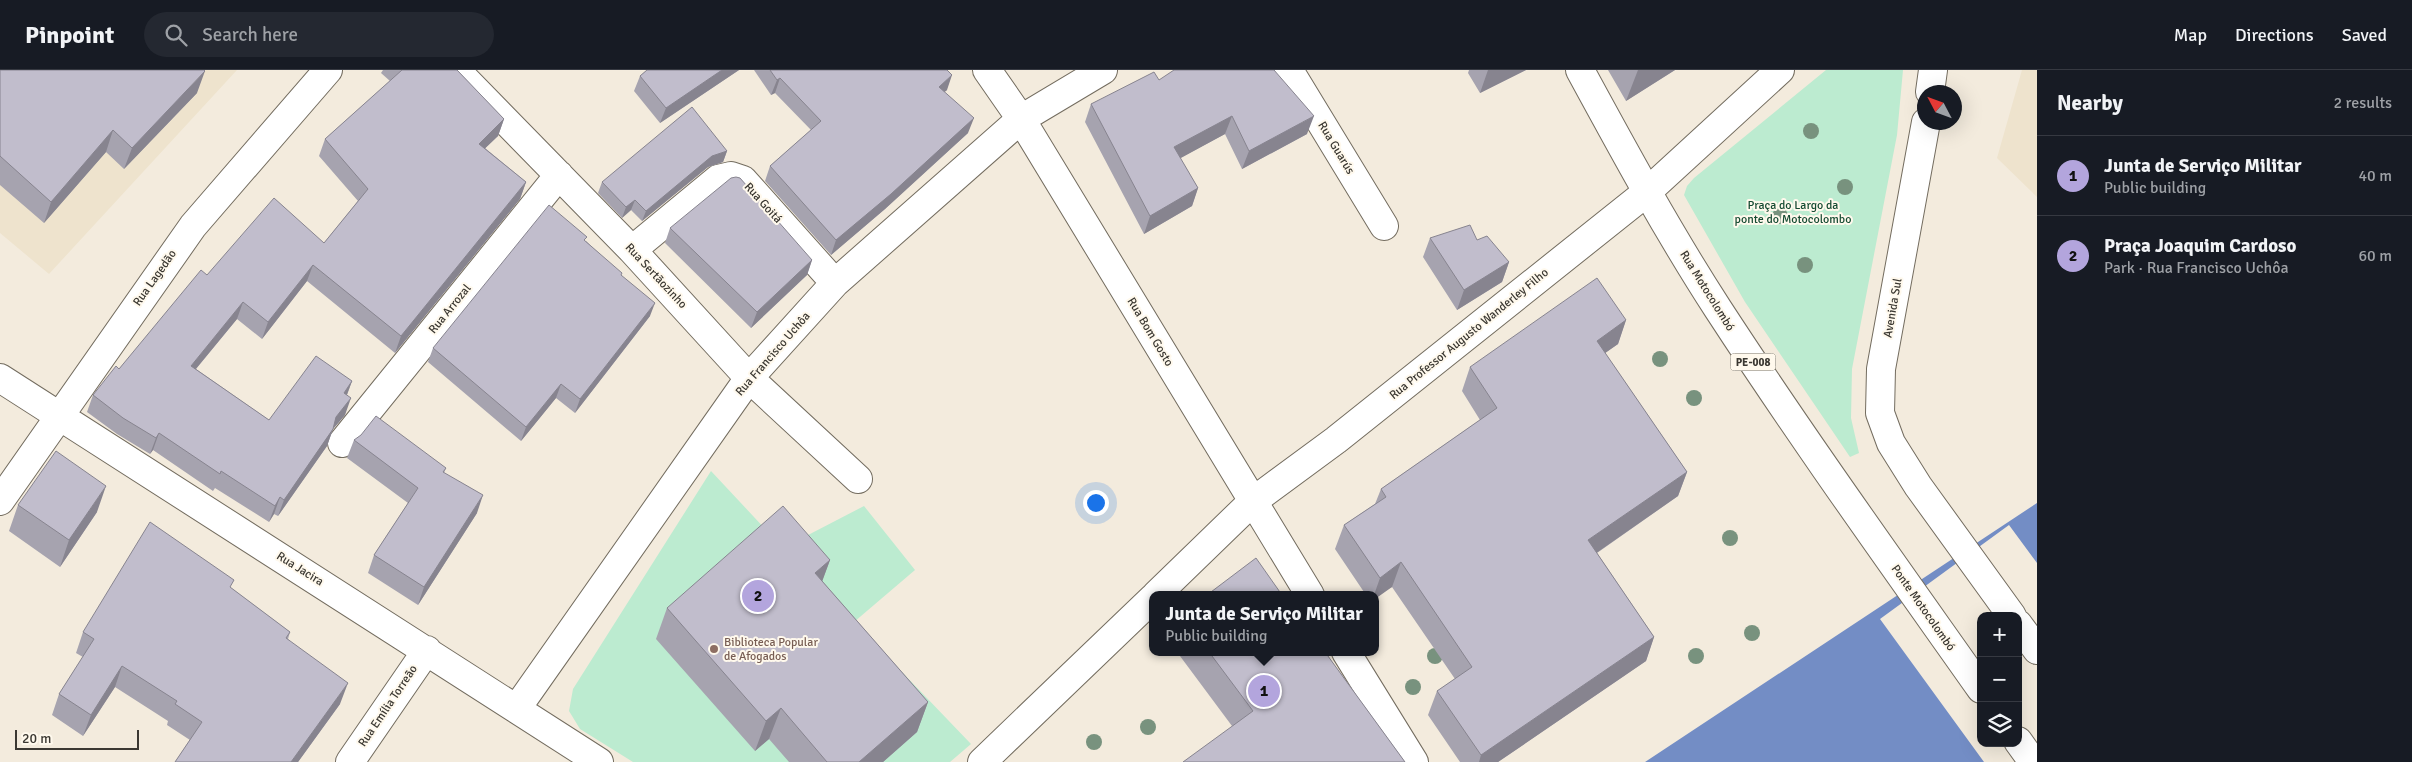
<!DOCTYPE html>
<html lang="en">
<head>
<meta charset="utf-8">
<style>
	body { margin:0; font-family:Signika,sans-serif; background:#242831; color:#f1f3f6 }
	.controls { position:absolute; right:15px; bottom:15px; display:grid; overflow:hidden; border-radius:10px; box-shadow:0 5px 20px #0002 }
	.controls button { width:45px; height:45px; display:grid; place-items:center; padding:0; border:0; border-bottom:1px solid #363941; background:#171b24; color:#f1f3f6; font:25px sans-serif }
	.compass { position:absolute; left:1917px; top:15px; width:45px; height:45px; border-radius:50%; background:#171b24; box-shadow:0 5px 20px #0002; rotate:311deg }
	.scale { position:absolute; left:15px; bottom:12px; width:124px; box-sizing:border-box; padding-left:5px; border:2px solid #3b3832; border-top:0; font-size:14px; line-height:18px; white-space:nowrap; color:#3b3832; -webkit-text-stroke:4px #fff9ed; paint-order:stroke }
	.you { position:absolute; left:1095px; top:432px; width:18px; height:18px; margin:-12px; border:4px solid #fff; border-radius:50%; background:#1a73e8; box-shadow:0 0 0 8px #1a73e833 }
	.badge { display:grid; place-items:center; width:32px; height:32px; border-radius:50%; background:#b3a5dd; color:#111; font-size:16px; font-weight:700 }
	.pin { position:absolute; translate:-50% -50%; border:2px solid #fff; box-shadow:0 1px 5px #0006 }
	.popup { position:absolute; left:1149px; top:521px; width:230px; height:65px; box-sizing:border-box; display:grid; place-content:center; border-radius:10px; background:#171b24; filter:drop-shadow(0 1px 4px #0005); font-size:16px; white-space:nowrap; color:#9ea1a6 }
	.popup b { font-size:19px; color:#f1f3f6 }
	.popup::after { content:''; position:absolute; left:50%; top:100%; margin-left:-10px; border:10px solid transparent; border-top-color:#171b24 }
	.list { margin:0; padding:0; list-style:none }
	h2 { display:flex; justify-content:space-between; align-items:center; height:65px; margin:0; padding:0 20px; font-size:21px }
	h2 small { font-size:16px; font-weight:400; color:#9ea1a6 }
	.list li { display:grid; grid-template-columns:32px 1fr auto; gap:15px; align-items:center; box-sizing:border-box; height:80px; padding:0 20px; border-top:1px solid #363941 }
	.list b { display:block; font-size:19px; white-space:nowrap }
	.list p { margin:0; font-size:16px; white-space:nowrap; color:#9ea1a6 }
	.list em { font-size:16px; font-style:normal; color:#9ea1a6 }
	.icon { flex:none; width:28px; height:28px; fill:none; stroke:currentColor; stroke-width:2; stroke-linecap:round; stroke-linejoin:round }
	.map { position:relative; flex:none; width:2037px; height:692px; overflow:hidden }
	header { display:flex; align-items:center; gap:30px; box-sizing:border-box; height:70px; padding:0 25px; background:#171b24; border-bottom:1px solid #363941 }
	header strong { font-size:24px }
	nav { display:flex; gap:28px; margin-inline-start:auto; font-size:18px }
	.search { width:350px; height:45px; background:#242831; display:flex; align-items:center; gap:12px; box-sizing:border-box; padding:0 18px; border-radius:28px; color:#9ea1a6; font-size:19px }
	main { display:flex }
	aside { flex:1; background:#171b24 }
	.map>svg:first-child { display:block }
	.built { fill:#eee3cd }
	.green { fill:#bcebd0 }
	.water { fill:#738dc5; fill-rule:evenodd }
	.pier { fill:#f3ebdd; fill-rule:evenodd }
	.lines { fill:none; stroke-linecap:round; stroke-linejoin:round }
	.minor-casing { stroke:#736c5f; stroke-width:30 }
	.major-casing { stroke:#736c5f; stroke-width:30 }
	.highway-casing { stroke:#736c5f; stroke-width:30 }
	.minor { stroke:#fff; stroke-width:28 }
	.major { stroke:#fff; stroke-width:28 }
	.highway { stroke:#fff; stroke-width:28 }
	.tree { fill:#78927e }
	.wall { fill:#a6a3af }
	.shaded-wall { fill:#87848f }
	.building { fill:#c1bdcc; stroke:#87848f }
	.education-dot { fill:#8d6e63; stroke:#fff9ed; stroke-width:2 }
	.labels { text-anchor:middle; dominant-baseline:central; stroke-width:4; stroke-linejoin:round; paint-order:stroke }
	.shield { fill:#fff9ed; stroke:#76726a; stroke-width:1 }
	.shield-label { font-size:11px; font-weight:bold; fill:#3b3832 }
	.street-label { font-size:12px; fill:#3b3832; stroke:#fff9ed }
	.park-label { font-size:12px; fill:#144a31; stroke:#fff9ed }
	.education-label { font-size:12px; fill:#785e54; stroke:#fff9ed; text-anchor:start }
</style>
</head>
<body>
<header>
<strong>Pinpoint</strong>
<div class="search"><svg class="icon" aria-label="search" viewBox="0 0 24 24"><circle cx="10" cy="10" r="6"/><path d="M15 15l6 6"/></svg>Search here</div>
<nav><a>Map</a><a>Directions</a><a>Saved</a></nav>
</header>
<main>
<div class="map">
<svg width="2037" height="692" viewBox="0 0 2037 692">
	<rect width="100%" height="100%" fill="#f3ebdd"/>
	<path class="built" d="M0,0H237L49,204L0,163Z
		M2022,0H2037V127L1997,88Z"/>
	<path class="green" d="M1826,0H1903L1897,65L1852,299L1851,348L1859,383L1850,387L1745,232L1684,125L1687,116L1694,108Z
		M711,401L783,478L864,436L915,500L854,552L971,674L950,692H633L580,659L569,641L573,619Z"/>
	<path class="water" d="M2037,433V692H1645ZM1981,546H2018V673H1981Z"/>
	<path class="pier" d="M2009,455L2037,493V692H1984L1880,549ZM1981,546H2018V673H1981Z"/>
	<g class="lines">
		<defs>
			<path id="minor" d="M456,0L632,180L749,308L858,409
				M987,0L1021,49L1310,525
				M1289,0L1384,156
				M632,180L718,109L731,106L743,110L835,213
				M0,308L599,692
				M342,373L559,105
				M0,431L193,156L328,0
				M1346,582L1414,692
				M517,638L749,308L835,213L1021,49L1103,0
				M350,692L427,580"/>
			<path id="major" d="M1156,525L1252,432L1336,370L1647,122L1780,0
				M982,692L1153,528"/>
			<path id="highway" d="M1580,0C1624,81 1668,162 1718,239C1802,368 1892,493 1981,619
				M1930,22L1933,0
				M1926,52L1881,299L1880,343L1891,373L1918,416L2012,546
				M2018,554L2037,580
				M2018,671L2033,692"/>
		</defs>
		<use href="#minor" class="minor-casing"/>
		<use href="#major" class="major-casing"/>
		<use href="#highway" class="highway-casing"/>
		<use href="#minor" class="minor"/>
		<use href="#major" class="major"/>
		<use href="#highway" class="highway"/>
	</g>
	<g class="tree">
		<circle cx="1811" cy="61" r="8"/>
		<circle cx="1845" cy="117" r="8"/>
		<circle cx="1780" cy="146" r="8"/>
		<circle cx="1805" cy="195" r="8"/>
		<circle cx="1660" cy="289" r="8"/>
		<circle cx="1694" cy="328" r="8"/>
		<circle cx="1730" cy="468" r="8"/>
		<circle cx="1752" cy="563" r="8"/>
		<circle cx="1435" cy="586" r="8"/>
		<circle cx="1696" cy="586" r="8"/>
		<circle cx="1413" cy="617" r="8"/>
		<circle cx="1148" cy="657" r="8"/>
		<circle cx="1094" cy="672" r="8"/>
	</g>
	<path class="wall" d="M0,0L197,23L124,99L106,82L44,153L0,115Z
		M383,0H457L504,49L498,66L485,78L526,112L520,129L395,283L307,211L262,269L237,249L196,299L269,350L352,311L347,325L345,345L333,359L327,376L278,446L274,444L269,452L215,418L213,421L153,380L150,384L117,364L87,342L93,325L119,299L207,205L324,173L358,131L319,86L325,69L390,11L381,3Z
		M647,0H739L660,53L634,21L640,6Z
		M754,0H947V20L944,22L968,63L885,139L831,185L765,111L770,96L811,60L775,23L771,25Z
		M1469,0H1526L1480,23L1468,3Z
		M1608,0H1675L1626,31Z
		M1276,3L1307,64L1242,99L1225,64L1180,88L1198,118L1192,136L1144,164L1085,52L1091,34L1159,10Z
		M727,81L723,92L708,97L642,151L631,140L622,148L598,123L602,112Z
		M670,158L812,190L807,205L751,258L665,173Z
		M1430,168L1477,170L1509,192L1502,212L1457,240L1423,187Z
		M586,171L621,205L650,246L575,343L556,328L521,371L428,292L433,278Z
		M1626,250L1618,274L1605,283L1687,402L1678,426L1597,483L1654,567L1646,591L1498,692H1460L1428,645L1437,621L1455,609L1392,517L1375,525H1366L1335,479L1344,455L1375,434L1381,419L1480,350L1462,321L1470,297Z
		M354,370L446,398L444,403L477,443L418,535L368,503L374,485L408,433L347,388Z
		M18,435L97,442L60,497L9,461Z
		M830,490L822,511L928,632L917,662L883,692H789L769,669L755,681L656,569L667,538Z
		M231,518L290,562L288,569L340,634L298,692H175L190,670L167,655L168,651L115,617L83,666L52,645L59,624L83,587L76,583L83,562Z
		M1177,582H1325L1405,692L1232,656Z"/>
	<path class="shaded-wall" d="M722,0H739L660,53L666,38Z
		M1488,0H1526L1480,23Z
		M1638,0H1675L1626,31Z
		M205,1L197,23L124,99L132,78Z
		M952,5L947,20L933,32L939,17Z
		M780,8L775,23L771,25L777,10Z
		M1232,46L1225,64L1168,95L1174,77Z
		M1314,46L1307,64L1242,99L1249,81Z
		M974,48L968,63L885,139L831,185L836,170Z
		M504,49L498,66L473,90L479,74Z
		M113,60L106,82L44,153L51,132Z
		M727,81L723,92L708,97L642,151L646,141L712,86Z
		M526,112L520,129L395,283L401,266Z
		M1198,118L1192,136L1144,164L1150,146Z
		M635,130L631,140L622,148L626,137Z
		M812,190L807,205L751,258L757,242Z
		M1509,192L1502,212L1457,240L1464,220Z
		M313,195L307,211L262,269L268,252Z
		M243,232L237,249L185,312L191,296Z
		M655,233L650,246L575,343L580,329Z
		M1626,250L1618,274L1588,295L1597,271Z
		M352,311L346,327L344,323Z
		M561,314L556,328L521,371L526,357Z
		M351,328L345,345L333,359L327,376L278,446L284,430L336,347Z
		M159,363L153,380L150,384L156,368Z
		M1687,402L1678,426L1579,495L1588,470Z
		M106,416L97,442L60,497L69,470Z
		M483,425L477,443L418,535L424,517Z
		M280,427L274,444L269,452L275,436Z
		M830,490L819,520L815,503Z
		M1401,492L1392,517L1375,529V525H1374L1380,508Z
		M1654,567L1646,591L1498,692H1479L1481,685Z
		M122,596L115,617L83,666L91,645Z
		M348,613L340,634L298,692H291Z
		M928,632L917,662L883,692H859Z
		M781,638L769,669L755,681L766,651Z"/>
	<path class="building" d="M0,0H204L205,1L132,78L113,60L51,132L0,86Z
		M402,0H457L504,49L479,74L526,112L401,266L313,195L268,252L243,232L191,296L269,350L316,286L352,311L344,323L351,328L336,347L333,359L284,430L280,427L275,436L221,401L220,404L159,363L156,368L123,348L93,325L116,296L119,299L201,200L207,205L274,128L324,173L368,119L325,69Z
		M647,0H722L666,38L640,6Z
		M770,0H947L952,5L939,17L974,48L891,124L836,170L770,96L821,51L780,8L777,10Z
		M1174,0H1274L1314,46L1249,81L1232,46L1174,77L1198,118L1150,146L1091,34L1154,2L1159,10Z
		M692,37L727,81L712,86L646,141L635,130L626,137L602,112Z
		M736,107L740,108L812,190L757,242L670,158L731,108Z
		M549,135L587,167L584,170L622,203L621,205L655,233L580,329L561,314L526,357L433,278Z
		M1470,155L1477,170L1487,166L1509,192L1464,220L1430,168Z
		M1597,208L1626,250L1597,271L1687,402L1588,470L1654,567L1481,685L1437,621L1472,597L1401,492L1380,508L1344,455L1386,427L1381,419L1497,338L1470,297Z
		M376,346L446,398L443,402L483,425L424,517L374,485L418,418L354,370L361,365Z
		M56,381L106,416L69,470L18,435Z
		M783,436L830,490L815,503L928,632L859,692H827L781,638L766,651L667,538Z
		M150,452L234,510L230,517L290,562L286,568L348,613L291,692H175L202,652L175,634L177,631L122,596L91,645L59,624L94,569L83,562Z
		M1256,488L1282,525H1207Z
		M1209,582H1325L1405,692H1183L1253,641Z"/>
	<circle class="education-dot" cx="714" cy="579" r="5"/>
	<g class="labels">
		<rect class="shield" x="1730.5" y="283.5" width="45" height="17" rx="4"/>
		<g class="shield-label">
			<text x="1753" y="292">PE-008</text>
		</g>
		<g class="street-label">
			<text transform="translate(1336 78) rotate(59)">Rua Guarús</text>
			<text transform="translate(763 133) rotate(48)">Rua Goitá</text>
			<text transform="translate(656 206) rotate(47)">Rua Sertãozinho</text>
			<text transform="translate(155 208) rotate(-55)">Rua Lagedão</text>
			<text transform="translate(1707 221) rotate(58)">Rua Motocolombó</text>
			<text transform="translate(1893 238) rotate(-80)">Avenida Sul</text>
			<text transform="translate(450 239) rotate(-51)">Rua Arrozal</text>
			<text transform="translate(1150 262) rotate(59)">Rua Bom Gosto</text>
			<text transform="translate(1469 264) rotate(-39)">Rua Professor Augusto Wanderley Filho</text>
			<text transform="translate(773 284) rotate(-49)">Rua Francisco Uchôa</text>
			<text transform="translate(300 499) rotate(32)">Rua Jacira</text>
			<text transform="translate(1923 538) rotate(55)">Ponte Motocolombó</text>
			<text transform="translate(388 636) rotate(-56)">Rua Emília Torreão</text>
		</g>
		<g class="park-label">
			<text x="1793" y="135">Praça do Largo da<tspan x="1793" dy="14">ponte do Motocolombo</tspan></text>
		</g>
		<g class="education-label">
			<text x="724" y="572">Biblioteca Popular<tspan x="724" dy="14">de Afogados</tspan></text>
		</g>
	</g>
</svg>
<div class="controls">
<button>+</button>
<button>−</button>
<button><svg class="icon" aria-label="layers" viewBox="0 0 24 24"><path d="M12 4l9 5-9 5-9-5zM3 14l9 5 9-5"/></svg></button>
</div>
<svg class="compass" viewBox="-18 -18 36 36"><path d="M0-13l5 13h-10z" fill="#e53935"/><path d="M0 13l5-13h-10z" fill="#9ea1a6"/></svg>
<div class="scale">20 m</div>
<div class="you"></div>
<div class="pin badge" style="left:1264px;top:621px">1</div>
<div class="popup"><b>Junta de Serviço Militar</b>Public building</div>
<div class="pin badge" style="left:758px;top:526px">2</div>
</div>
<aside>
<h2>Nearby<small>2 results</small></h2>
<ul class="list">
<li><span class="badge">1</span><div><b>Junta de Serviço Militar</b><p>Public building</p></div><em>40 m</em></li>
<li><span class="badge">2</span><div><b>Praça Joaquim Cardoso</b><p>Park · Rua Francisco Uchôa</p></div><em>60 m</em></li>
</ul>
</aside>
</main>
</body>
</html>
